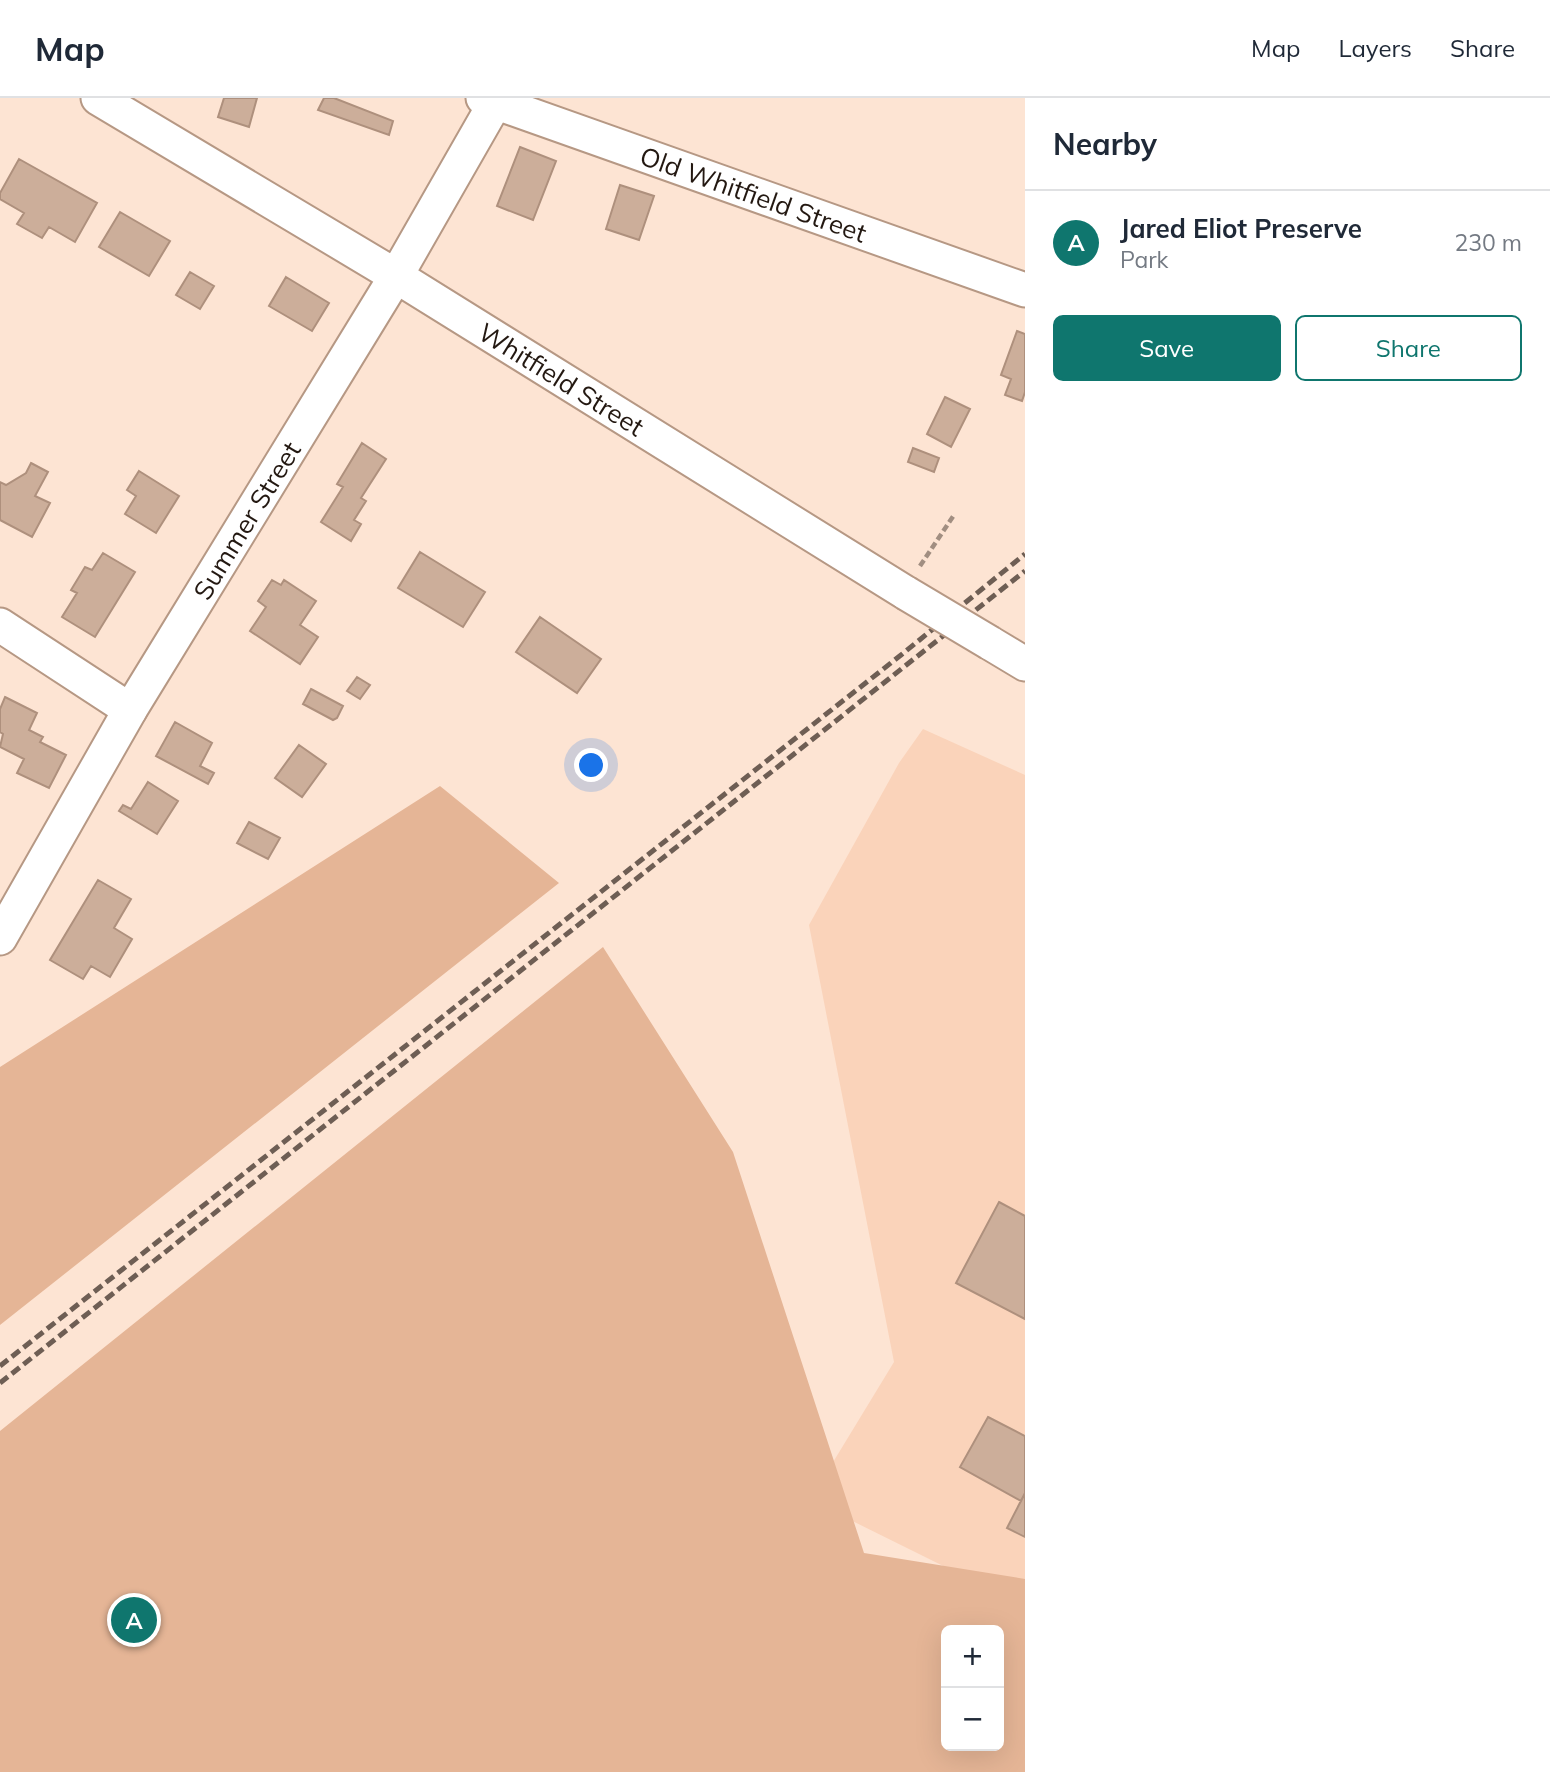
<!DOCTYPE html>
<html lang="en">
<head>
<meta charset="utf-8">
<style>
	body { margin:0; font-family:Mulish,sans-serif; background:#f2f2f3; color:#1f2937 }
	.controls { position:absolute; right:21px; bottom:21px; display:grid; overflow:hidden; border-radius:10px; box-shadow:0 7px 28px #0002 }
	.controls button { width:63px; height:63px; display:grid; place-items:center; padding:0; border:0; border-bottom:2px solid #e0e1e3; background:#fff; color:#1f2937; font:35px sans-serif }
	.you { position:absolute; left:592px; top:668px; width:24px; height:24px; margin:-18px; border:5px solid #fff; border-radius:50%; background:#1a73e8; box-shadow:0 0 0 10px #1a73e833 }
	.badge { display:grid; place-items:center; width:46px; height:46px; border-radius:50%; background:#0f766e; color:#fff; font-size:23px; font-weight:700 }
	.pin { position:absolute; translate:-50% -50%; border:4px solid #fff; box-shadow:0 2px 7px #0006 }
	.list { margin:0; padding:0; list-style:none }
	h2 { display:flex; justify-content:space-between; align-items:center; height:91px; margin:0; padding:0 28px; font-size:30px }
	h2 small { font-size:23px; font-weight:400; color:#747a83 }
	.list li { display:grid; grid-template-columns:46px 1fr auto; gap:21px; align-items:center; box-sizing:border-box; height:105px; padding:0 28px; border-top:2px solid #e0e1e3 }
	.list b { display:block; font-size:26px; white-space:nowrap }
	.list p { margin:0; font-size:23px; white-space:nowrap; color:#747a83 }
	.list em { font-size:23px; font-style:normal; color:#747a83 }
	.actions { display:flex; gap:14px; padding:21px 28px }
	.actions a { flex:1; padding:16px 0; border:2px solid #0f766e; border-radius:10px; text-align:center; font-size:24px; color:#0f766e }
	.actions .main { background:#0f766e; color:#fff }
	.map { position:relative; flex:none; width:1025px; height:1674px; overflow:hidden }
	header { display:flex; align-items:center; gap:42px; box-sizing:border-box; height:98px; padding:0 35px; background:#fff; border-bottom:2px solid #e0e1e3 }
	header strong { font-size:33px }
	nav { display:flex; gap:38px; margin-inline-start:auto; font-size:24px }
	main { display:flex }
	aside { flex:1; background:#fff }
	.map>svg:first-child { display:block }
	.built { fill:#fad3ba }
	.green { fill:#e5b596; fill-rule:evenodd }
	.building { fill:#ccae9a; stroke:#ae907d; stroke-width:2 }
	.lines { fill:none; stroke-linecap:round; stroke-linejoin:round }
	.street-casing { stroke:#b69884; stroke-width:37 }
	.path { stroke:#a18e81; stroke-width:4.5; stroke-dasharray:7 3.5; stroke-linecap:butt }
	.street { stroke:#fff; stroke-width:33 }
	.rail { stroke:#6e5e54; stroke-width:5; stroke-dasharray:10 5; stroke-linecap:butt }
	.street-bridge-casing { stroke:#b69884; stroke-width:37; stroke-linecap:butt }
	.street-bridge { stroke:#fff; stroke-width:33 }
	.labels { text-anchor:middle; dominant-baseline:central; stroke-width:5; stroke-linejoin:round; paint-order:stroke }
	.street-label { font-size:26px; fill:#231811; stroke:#fcf5f1 }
</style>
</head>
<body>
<header>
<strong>Map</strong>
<nav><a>Map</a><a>Layers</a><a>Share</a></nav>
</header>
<main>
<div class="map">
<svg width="1025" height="1674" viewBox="0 0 1025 1674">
	<rect width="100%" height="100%" fill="#fde4d3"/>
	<path class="built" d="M923,631L1025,677V1506H1020L810,1402L894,1264L809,827L899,665Z"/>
	<path class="green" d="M440,688L559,785L0,1227V969Z
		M603,849L733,1054L864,1455L1025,1481V1674H0V1333ZM946,1532H999V1648H946Z"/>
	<path class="building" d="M224,0H257L249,29L218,19Z
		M324,0H334L393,23L389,37L318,12Z
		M520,49L556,63L533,122L497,108Z
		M19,61L97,105L75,144L49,129L42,140L17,126L24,115L0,101V95Z
		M620,87L654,98L639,142L606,131Z
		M120,114L170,143L149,178L99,149Z
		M190,174L214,188L200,211L176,197Z
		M286,179L329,205L312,233L269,208Z
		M1017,233L1025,236V294L1022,303L1005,297L1011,281L1001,277Z
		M945,299L970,311L951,349L927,336Z
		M362,345L386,361L361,400L366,403L354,422L361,426L351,443L321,424L343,389L337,386Z
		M913,350L939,360L934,374L908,364Z
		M31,365L48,374L35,398L50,405L32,439L0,422V384L6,387L26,375Z
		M139,373L179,398L156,435L125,416L136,398L127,392Z
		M420,454L485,494L463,529L398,490Z
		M103,455L135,474L95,539L62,519L77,495L71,492L85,469L92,472Z
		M272,482L281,487L284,482L316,503L300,527L318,539L300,566L250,533L266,509L258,503Z
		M540,519L601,561L577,595L516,554Z
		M357,579L370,587L360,601L347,593Z
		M311,591L343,608L337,620L333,622L303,606Z
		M5,599L37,615L29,632L43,639L40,644L66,657L49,690L17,675L24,661L0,649L3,636L0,634V611Z
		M175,624L212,645L200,668L214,675L208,686L156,658Z
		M299,647L326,666L302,699L275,680Z
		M148,684L178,703L157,736L119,713L123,707L131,711Z
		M249,724L280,740L268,761L237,745Z
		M98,782L131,801L114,830L132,841L110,879L91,868L83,881L50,862Z
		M999,1104L1025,1118V1221L956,1185Z
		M988,1319L1025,1338V1395L1021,1403L960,1369Z
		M1025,1395V1439L1007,1430Z"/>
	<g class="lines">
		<defs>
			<g id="street">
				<path id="s1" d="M98,0L396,178L906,495"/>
				<path id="s2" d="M483,0L1025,192"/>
				<path d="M0,527L130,612"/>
				<path d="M990,545L1025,566"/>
				<path id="s3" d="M0,840L130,612L396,178L495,5"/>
			</g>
		</defs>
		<use href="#street" class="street-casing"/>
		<path class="path" d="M920,468L954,417"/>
		<use href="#street" class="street"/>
		<path class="rail" d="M0,1268L901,557L1025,456
			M0,1285L1025,473"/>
		<defs>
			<path id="street-bridge" d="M906,495L990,545"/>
		</defs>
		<use href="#street-bridge" class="street-bridge-casing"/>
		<use href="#street-bridge" class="street-bridge"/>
	</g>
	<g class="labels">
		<g class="street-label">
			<text stroke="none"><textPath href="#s2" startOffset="287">Old Whitfield Street</textPath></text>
			<text stroke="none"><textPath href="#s1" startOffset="542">Whitfield Street</textPath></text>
			<text stroke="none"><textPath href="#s3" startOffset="485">Summer Street</textPath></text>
		</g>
	</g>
</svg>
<div class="controls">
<button>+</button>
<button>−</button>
</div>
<div class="you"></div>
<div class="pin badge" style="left:134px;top:1522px">A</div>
</div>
<aside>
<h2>Nearby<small></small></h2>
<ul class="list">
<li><span class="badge">A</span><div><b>Jared Eliot Preserve</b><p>Park</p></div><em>230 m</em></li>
</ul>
<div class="actions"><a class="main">Save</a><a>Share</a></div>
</aside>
</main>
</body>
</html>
